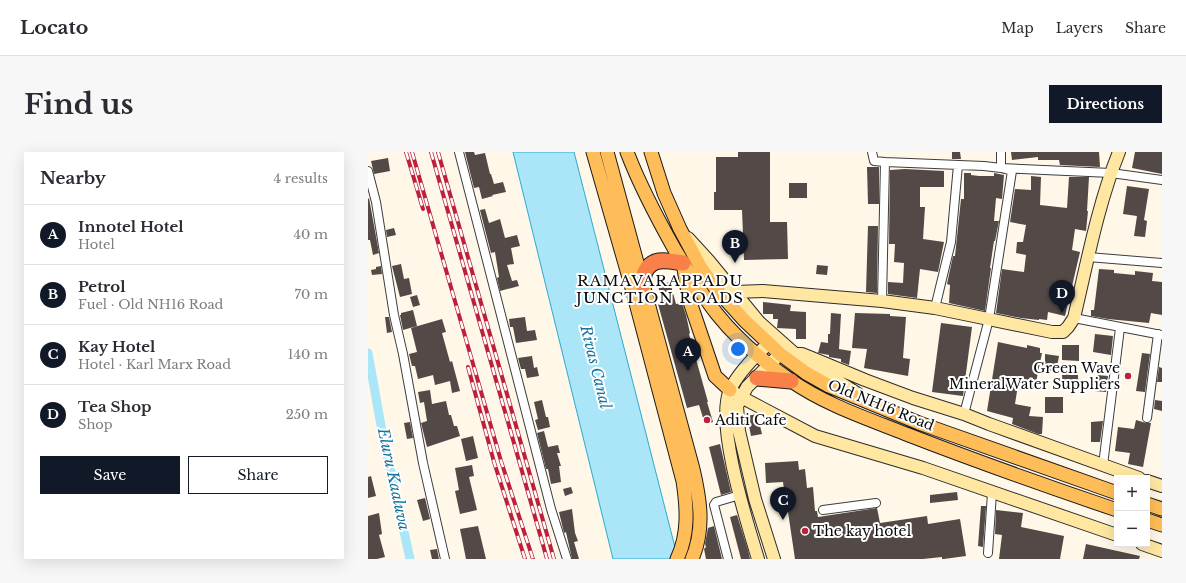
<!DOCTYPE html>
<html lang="en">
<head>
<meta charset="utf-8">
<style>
	body { margin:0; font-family:"Libre Baskerville",serif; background:#f7f7f7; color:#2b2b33 }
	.controls { position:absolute; right:12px; bottom:12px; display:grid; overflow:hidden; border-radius:0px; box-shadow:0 4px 16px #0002 }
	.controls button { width:36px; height:36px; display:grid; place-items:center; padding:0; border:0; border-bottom:1px solid #e1e1e2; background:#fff; color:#2b2b33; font:20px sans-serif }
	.you { position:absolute; left:370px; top:197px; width:14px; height:14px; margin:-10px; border:3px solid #fff; border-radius:50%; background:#1a73e8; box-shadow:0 0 0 6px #1a73e833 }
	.badge { display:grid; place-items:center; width:26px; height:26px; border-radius:50%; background:#111827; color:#fff; font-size:13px; font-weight:700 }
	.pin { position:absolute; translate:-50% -33px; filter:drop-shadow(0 1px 2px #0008) }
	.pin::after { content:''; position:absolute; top:21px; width:14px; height:12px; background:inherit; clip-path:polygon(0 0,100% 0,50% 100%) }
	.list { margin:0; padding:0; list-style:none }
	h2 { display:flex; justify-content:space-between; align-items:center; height:52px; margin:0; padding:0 16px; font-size:17px }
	h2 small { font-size:13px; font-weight:400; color:#7c7c81 }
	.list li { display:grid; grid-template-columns:26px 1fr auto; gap:12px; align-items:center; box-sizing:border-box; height:60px; padding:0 16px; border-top:1px solid #e1e1e2 }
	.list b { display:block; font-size:15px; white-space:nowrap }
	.list p { margin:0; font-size:13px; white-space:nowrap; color:#7c7c81 }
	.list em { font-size:13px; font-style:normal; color:#7c7c81 }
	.actions { display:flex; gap:8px; padding:12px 16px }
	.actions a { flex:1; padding:9px 0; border:1px solid #111827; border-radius:0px; text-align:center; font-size:14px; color:#111827 }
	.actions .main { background:#111827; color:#fff }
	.map { position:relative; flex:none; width:794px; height:407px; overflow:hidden; border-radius:0px }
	header { display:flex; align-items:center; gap:24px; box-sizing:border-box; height:56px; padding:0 20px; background:#fff; border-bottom:1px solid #e1e1e2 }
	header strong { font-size:19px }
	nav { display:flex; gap:22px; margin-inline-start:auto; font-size:14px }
	.intro { display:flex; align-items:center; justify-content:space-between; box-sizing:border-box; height:96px; padding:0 24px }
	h1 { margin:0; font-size:28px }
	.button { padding:10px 18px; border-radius:0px; background:#111827; color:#fff; font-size:14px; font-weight:700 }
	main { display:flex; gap:24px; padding:0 24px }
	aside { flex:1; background:#fff; border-radius:0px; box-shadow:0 4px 16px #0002 }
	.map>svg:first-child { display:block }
	.water { fill:#aae6f8; stroke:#2ea9d1 }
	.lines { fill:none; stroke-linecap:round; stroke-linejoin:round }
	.canal { stroke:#aae6f8; stroke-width:9 }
	.building { fill:#534946 }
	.street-casing { stroke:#3d3d3d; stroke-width:10 }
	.secondary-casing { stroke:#2c2c2c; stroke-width:14 }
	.primary-casing { stroke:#1b1b1b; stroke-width:15 }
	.highway-casing { stroke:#1b1b1b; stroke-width:17 }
	.street { stroke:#fff; stroke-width:8 }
	.secondary { stroke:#ffe7a2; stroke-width:12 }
	.primary { stroke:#febd58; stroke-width:13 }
	.highway { stroke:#fa804a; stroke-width:15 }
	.rail-casing { stroke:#bd1f3e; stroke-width:4 }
	.rail { stroke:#fff; stroke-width:2.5; stroke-dasharray:8; stroke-linecap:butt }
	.poi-dot { fill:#bd1f3e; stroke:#fff; stroke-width:1.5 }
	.labels { text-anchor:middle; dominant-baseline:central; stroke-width:4; stroke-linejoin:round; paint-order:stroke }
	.poi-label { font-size:14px; fill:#0a0a0a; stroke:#fff; text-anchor:start }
	.street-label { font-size:14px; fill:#0a0a0a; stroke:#fff }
	.neighbourhood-label { font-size:15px; letter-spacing:1px; fill:#0a0a0a; stroke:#fff }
	.water-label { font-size:15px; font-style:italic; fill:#11759e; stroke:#fff }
</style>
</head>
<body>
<header>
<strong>Locato</strong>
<nav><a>Map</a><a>Layers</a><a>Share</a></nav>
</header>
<div class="intro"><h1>Find us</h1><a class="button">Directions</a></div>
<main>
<aside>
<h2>Nearby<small>4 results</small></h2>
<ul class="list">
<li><span class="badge">A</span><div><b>Innotel Hotel</b><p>Hotel</p></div><em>40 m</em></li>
<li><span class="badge">B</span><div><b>Petrol</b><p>Fuel · Old NH16 Road</p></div><em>70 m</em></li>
<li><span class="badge">C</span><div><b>Kay Hotel</b><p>Hotel · Karl Marx Road</p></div><em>140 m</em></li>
<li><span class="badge">D</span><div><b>Tea Shop</b><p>Shop</p></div><em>250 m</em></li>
</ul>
<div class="actions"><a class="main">Save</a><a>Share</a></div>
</aside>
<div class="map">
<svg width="794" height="407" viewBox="0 0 794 407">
	<rect width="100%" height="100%" fill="#fff7e7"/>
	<path class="water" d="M145,0H206L310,407H245Z"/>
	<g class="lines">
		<path class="canal" d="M0,201L14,279L42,407"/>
	</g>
	<path class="building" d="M97,0H106L107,3L117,1L122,22H123L126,32L135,30L138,40L124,43L125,44L114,47L111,35L106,36Z
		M370,0H402V70H419L420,107L376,108L374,58H346V40H348V5H370Z
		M584,0H592L593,7H584Z
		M643,0H731L732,15L692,13L691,8H670V5L644,8Z
		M767,0H794V22L764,16Z
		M20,6L22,19L6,22L3,9Z
		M499,15H511V52H500Z
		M537,17L576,19V35H552V55H557L555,87L576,90L570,120L552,117L549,146L520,142V130L535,131L536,111L526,110L527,92H521L522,18Z
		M596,21H603V23L611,24H626V21L636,23L634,47L628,46L626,69H631L627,89H626L622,116H623L617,159L581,151L582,133L579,132L585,104H587L593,47H596Z
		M663,24L673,25L672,53L699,56L701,25H721L719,59H720L718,79L707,77L704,98L712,100L697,164L680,160L679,168L671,167V168L653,166L628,161L634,117L656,120L658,103L648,101L649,90H655L658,73L642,70L647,37L663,38Z
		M421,31H439V46H421Z
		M759,34L781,37L776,68L779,69L777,85L766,84L769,64L755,62Z
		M1,46L11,101L5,103L2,88H0V47Z
		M117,57L121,71L132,67L137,86L149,83L152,94L143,96L146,112L139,113L144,129L149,128L151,134L132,139L129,126L131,125L127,100L123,101L112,58Z
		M500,74H510L509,141L498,140Z
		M26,76L28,83L19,85L18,78Z
		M33,112L36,127L41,126L44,142L32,145L24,114Z
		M449,113L460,114L459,123L448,122Z
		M13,114L14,122L4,123L3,118L8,117V115Z
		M731,117L746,118V121L767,123V119L785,121L784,129L794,130V163L783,161L781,171L740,167L723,164V158H726Z
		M302,130L308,152L314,151L318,163L322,181L321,182L340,250H339L345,270L337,272L331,253L319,256L290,152L294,151L290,133Z
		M49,143L52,153L45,155L42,145Z
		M395,150L423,153L422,159L438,160V187H428V177L409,176L410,167H405V162H395Z
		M45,158L49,174L35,178L32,163H33V161Z
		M463,161L473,162L471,197L483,199L481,213L473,210V207L461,205V203L450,201L453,190L460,191V182H462Z
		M487,161L522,162V164L538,165L535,206L542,207L540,224L496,216L499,197L484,196Z
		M17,165H21L24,180L19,181Z
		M157,165L159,179L167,178L169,188L148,191L145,175H142L141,167Z
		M74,167L78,180L74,181L82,210L84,209L92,239L84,241L82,229L67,233L65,223L50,227L47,214H44L41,202L49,200L43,176Z
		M573,171L604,175L595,244L564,240Z
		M727,182L745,184L743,203L725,200Z
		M630,190L659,196V193L672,196V201H674L667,235L650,233L647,252L663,255L661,264L675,265L674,282H670L644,272L645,266L619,259Z
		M694,193H711V209L694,208Z
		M774,201L782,202L777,240L768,239Z
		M677,202L691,204L688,220L677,218Z
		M164,204L166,216L169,215L171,224L159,226L157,217H153L150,206Z
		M791,215L794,216V230H789Z
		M710,221V237L695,238L694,223Z
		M729,223L740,224L738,240L727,239Z
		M62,238L64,252L78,249L81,263H83L86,274H89L92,284L59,295L53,271L59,269L56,250L52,251L50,240Z
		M677,245H695V261H677Z
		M174,248L178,265H180L182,275L170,278L167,268L170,267L166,250Z
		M787,248L794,249V259L786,257Z
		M389,262L394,282L383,284L379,264Z
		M768,268L778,271H783L775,315L760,312L762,301L747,299L750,275L766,277Z
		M735,269L732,290H723V270Z
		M42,270L45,286L39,287L36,271Z
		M176,279L180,295L190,293L192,301H189L193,314H191L193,330L183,332L180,317H178L169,281Z
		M105,284L110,306L98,309L93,287Z
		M352,292L363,340L353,343L341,295Z
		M430,309L431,318L437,317L439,336L445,335L447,359H449L450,365L509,356L512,371L559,364L560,372L592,367L598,404L576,407H574V405L555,407H427L420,360H419L415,330L398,331L397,311Z
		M104,313L106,324L101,325L109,358L92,362L87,339L91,338L87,316Z
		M3,324L8,344L0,346V325Z
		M203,335L205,341L197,344L195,337Z
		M589,340L590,348L562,351V343Z
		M57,346L62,367L55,369L49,348Z
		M613,354H618L615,395L610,394Z
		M204,357L207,381L210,389L206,390L211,407H204L198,380L196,381L191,360Z
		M628,358L655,361L653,375L696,384L692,407H631L634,383L627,382Z
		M11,361L14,382L11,383L17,405L9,407H0V364Z
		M369,363L380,398L382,407H373L362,365Z
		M110,374L118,407H98L92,377Z
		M346,374L354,407H338L336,397L338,395L337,392L340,376Z
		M718,392L772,404L771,407H715Z
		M69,397L71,407H64L62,398Z"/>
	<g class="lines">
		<defs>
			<path id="street" d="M91,0L183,357L199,407
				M504,0L506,9L517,10L514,149
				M517,10L616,14L633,16L743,21L794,28
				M0,19L8,50L26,163L35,202L55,311L77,407
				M720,105L794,111
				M567,156L583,90L590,13
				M706,166L794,183
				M596,262L621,167L644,19L633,16V0
				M779,266L790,182
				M735,313L752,176
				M455,358L508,351
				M620,401L624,341
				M360,407L346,353L348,350L372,343"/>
			<path id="secondary" d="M320,86L341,109L391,170L427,202L490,242
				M366,140L395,139L514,149L567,156L684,180H695L700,175L706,166C719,111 730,52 751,0
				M427,202H434L444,206L497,228L545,246L596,262L621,272L771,326
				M362,238L373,245L447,284L555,316L749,383
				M779,329L794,334
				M774,392L794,399
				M390,407C379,370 347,272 362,238C370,221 387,204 401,191
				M406,407L387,347L371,279L369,254L379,235L412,202"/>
			<path id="primary" d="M225,0L264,136L315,329C319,356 321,382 309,407
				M239,0L325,317C332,347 337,377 324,407
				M259,0C272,34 289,66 307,98C320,119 333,142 349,162C369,187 396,210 422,228C458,253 498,266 538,282C608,309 678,334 749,358
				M283,0L296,41L312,77L333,116L348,137L376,168L412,202L438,221L461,234L551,271L749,341
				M316,117L321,147L347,224L362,238
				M779,352L794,357
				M779,368L794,373"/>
			<path id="highway" d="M275,133C276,130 275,124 277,120C284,104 301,109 315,111
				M389,226L423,229"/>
		</defs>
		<use href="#street" class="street-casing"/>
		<use href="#secondary" class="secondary-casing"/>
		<use href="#primary" class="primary-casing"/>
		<use href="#highway" class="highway-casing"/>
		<use href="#street" class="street"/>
		<use href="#secondary" class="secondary"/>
		<use href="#primary" class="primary"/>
		<use href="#highway" class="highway"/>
		<defs>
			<path id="rail" d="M38,0L55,57
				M44,0L133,309L165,407
				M63,0L179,407
				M70,0L186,407
				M100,215L126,310L157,407"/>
		</defs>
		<use href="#rail" class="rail-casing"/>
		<use href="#rail" class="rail"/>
	</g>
	<g class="poi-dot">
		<circle cx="760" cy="224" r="4"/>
		<circle cx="339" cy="268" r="4"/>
		<circle cx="437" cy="379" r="4"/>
	</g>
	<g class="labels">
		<g class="poi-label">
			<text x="752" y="216" text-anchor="end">Green Wave<tspan x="752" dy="16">MineralWater Suppliers</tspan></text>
			<text x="347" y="268">Aditi Cafe</text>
			<text x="445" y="379">The kay hotel</text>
		</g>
		<g class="street-label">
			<text transform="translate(513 253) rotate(22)">Old NH16 Road</text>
		</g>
		<g class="neighbourhood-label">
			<text x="292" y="128">RAMAVARAPPADU<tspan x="292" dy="17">JUNCTION ROADS</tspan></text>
		</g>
		<g class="water-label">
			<text transform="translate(228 215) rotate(76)">Rivas Canal</text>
			<text transform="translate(26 327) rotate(78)">Eluru Kaaluva</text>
		</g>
	</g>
</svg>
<div class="controls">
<button>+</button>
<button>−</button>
</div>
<div class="you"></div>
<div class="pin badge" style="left:320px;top:219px">A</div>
<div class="pin badge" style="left:367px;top:111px">B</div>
<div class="pin badge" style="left:415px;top:368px">C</div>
<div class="pin badge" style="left:694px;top:161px">D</div>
</div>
</main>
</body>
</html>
